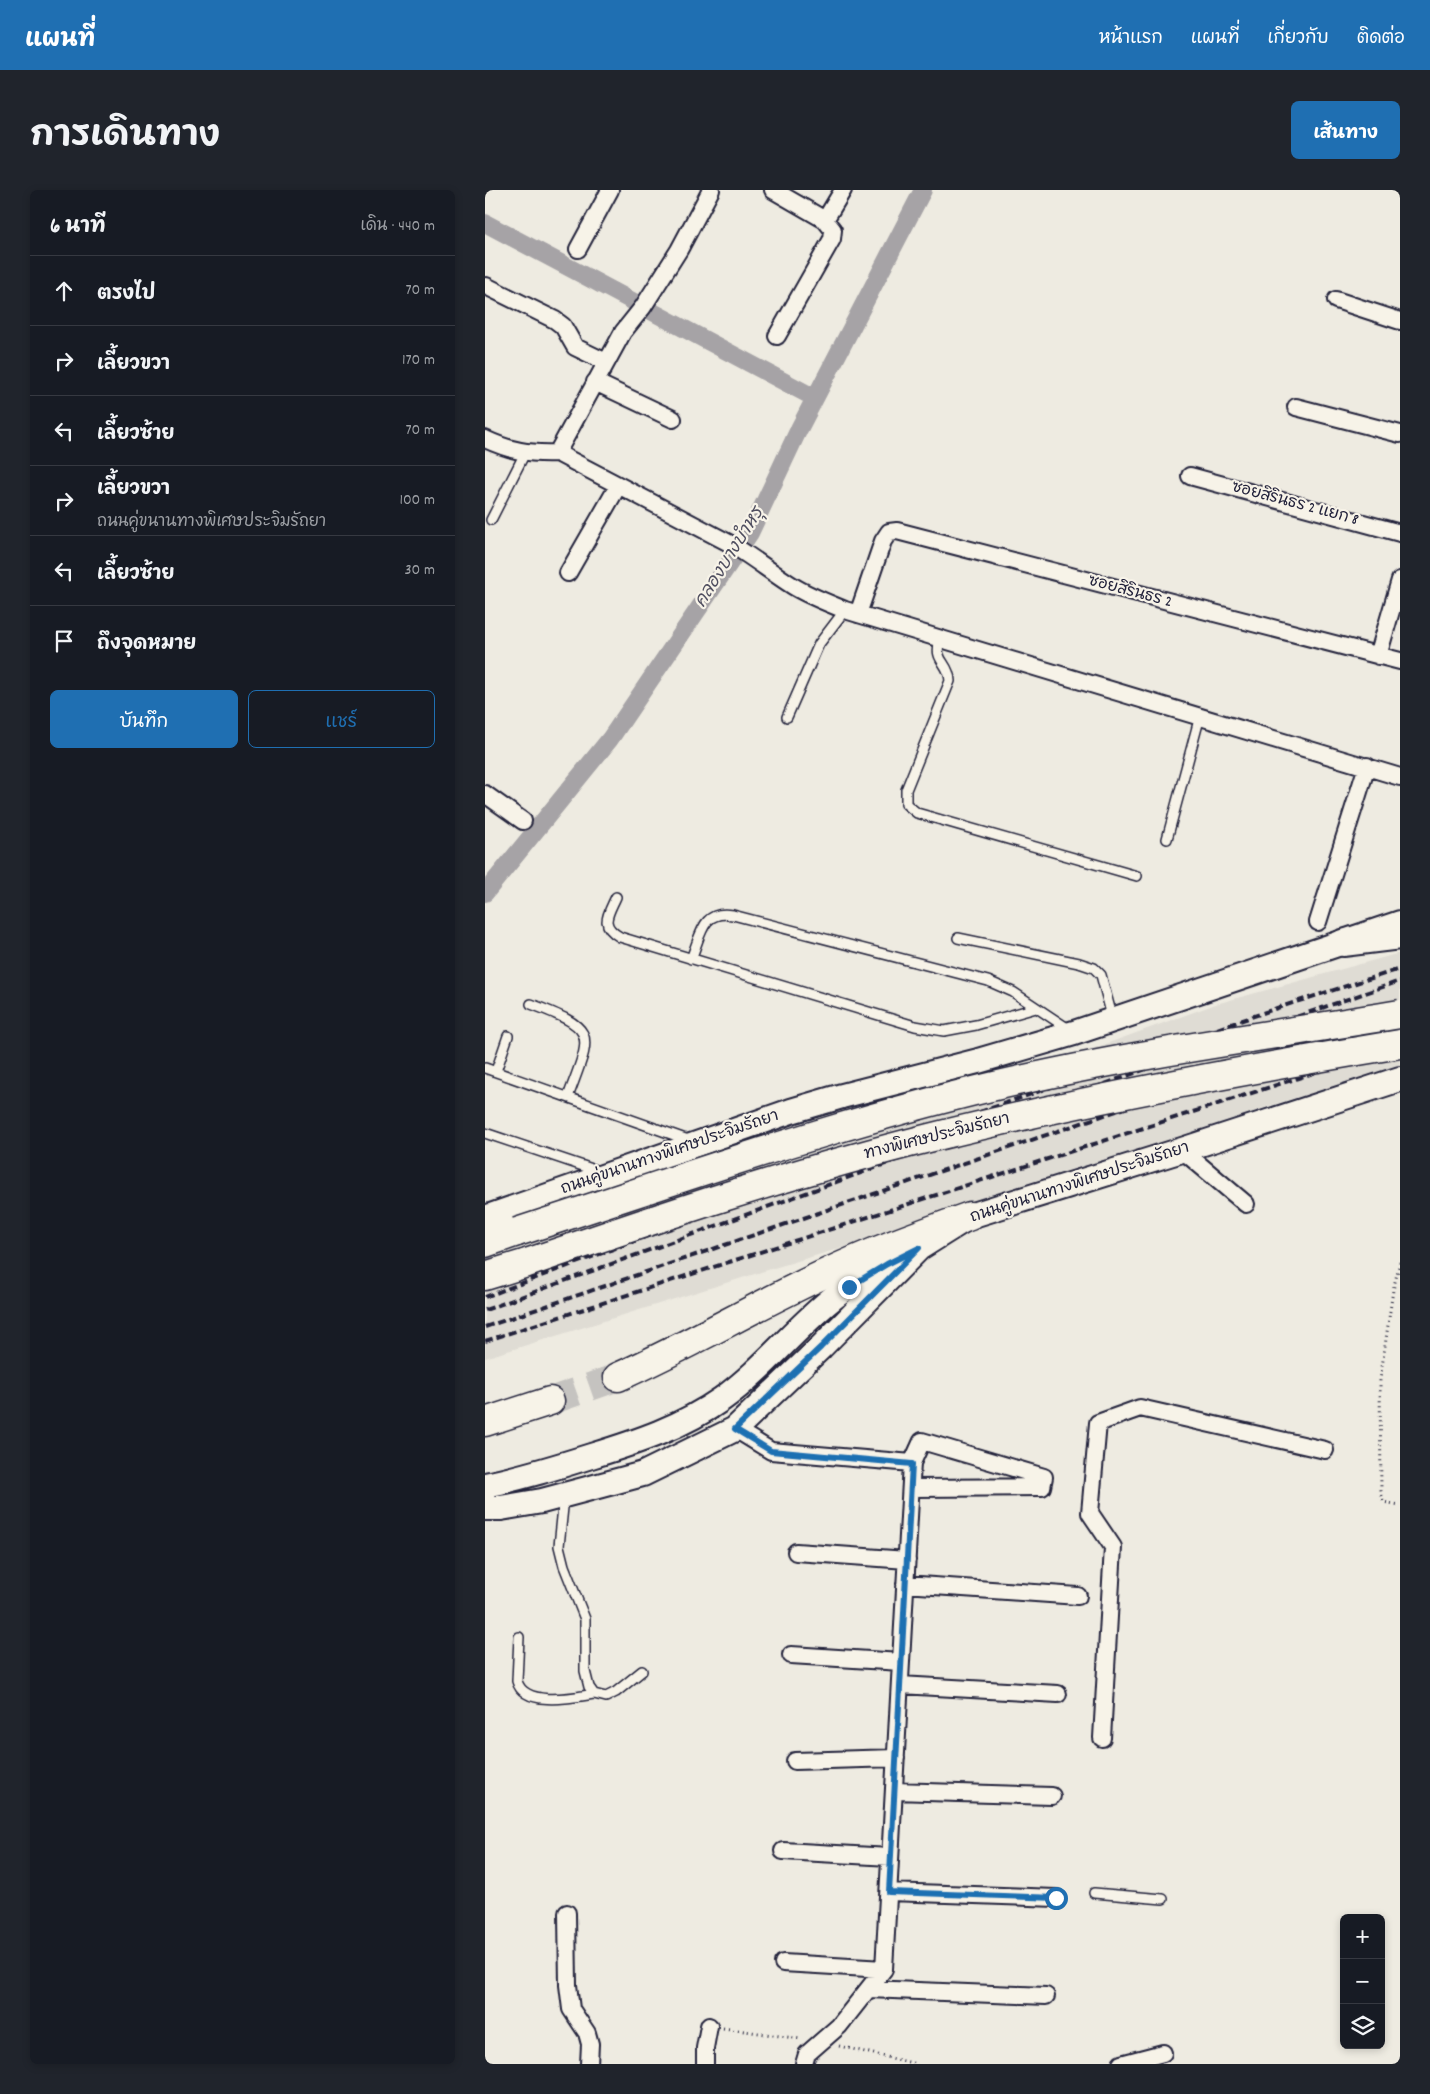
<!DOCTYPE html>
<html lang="th">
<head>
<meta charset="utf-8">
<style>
	body { margin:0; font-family:Dekko,"Playpen Sans Thai",sans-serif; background:#20242c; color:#f1f3f6 }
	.controls { position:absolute; right:15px; bottom:15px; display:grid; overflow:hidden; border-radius:8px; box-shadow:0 2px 8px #0003 }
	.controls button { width:45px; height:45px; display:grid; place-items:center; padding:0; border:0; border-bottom:1px solid #363941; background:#171b24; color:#f1f3f6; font:25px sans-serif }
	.stop { position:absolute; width:15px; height:15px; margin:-11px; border:4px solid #1f6fb2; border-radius:50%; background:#fff }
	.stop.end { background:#1f6fb2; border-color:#fff; box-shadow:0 1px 5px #0008 }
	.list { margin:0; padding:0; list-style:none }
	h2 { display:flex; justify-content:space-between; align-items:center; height:65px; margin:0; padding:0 20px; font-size:21px }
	h2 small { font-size:16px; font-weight:400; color:#9ea1a6 }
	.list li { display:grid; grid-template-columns:32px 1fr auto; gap:15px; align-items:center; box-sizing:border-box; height:70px; padding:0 20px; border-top:1px solid #363941 }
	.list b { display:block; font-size:19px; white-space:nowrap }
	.list p { margin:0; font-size:16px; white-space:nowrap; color:#9ea1a6 }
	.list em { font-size:16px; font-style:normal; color:#9ea1a6 }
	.actions { display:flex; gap:10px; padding:15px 20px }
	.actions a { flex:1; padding:11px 0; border:1px solid #1f6fb2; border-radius:8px; text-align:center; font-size:18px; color:#1f6fb2 }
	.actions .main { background:#1f6fb2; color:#fff }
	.icon { flex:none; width:28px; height:28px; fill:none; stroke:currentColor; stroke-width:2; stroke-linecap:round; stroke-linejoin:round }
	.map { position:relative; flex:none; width:915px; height:1874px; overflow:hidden; border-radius:8px }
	header { display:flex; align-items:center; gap:30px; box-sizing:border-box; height:70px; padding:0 25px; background:#1f6fb2; color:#fff }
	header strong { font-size:24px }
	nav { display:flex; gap:28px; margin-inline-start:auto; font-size:18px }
	.intro { display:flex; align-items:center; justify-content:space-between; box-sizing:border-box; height:120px; padding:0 30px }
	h1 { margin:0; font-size:35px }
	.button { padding:12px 22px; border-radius:8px; background:#1f6fb2; color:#fff; font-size:18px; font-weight:700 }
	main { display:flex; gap:30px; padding:0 30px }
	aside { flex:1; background:#171b24; border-radius:8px; box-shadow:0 2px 8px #0003 }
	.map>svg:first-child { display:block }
	.built { fill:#dfdcd4 }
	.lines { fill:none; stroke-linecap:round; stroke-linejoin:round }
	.canal { stroke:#a6a3a6; stroke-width:18 }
	.motorway-tunnel { stroke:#c5c3c0; stroke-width:28; stroke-dasharray:28 14; stroke-linecap:butt }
	.service-casing { stroke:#22223b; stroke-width:12 }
	.minor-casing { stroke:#22223b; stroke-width:20 }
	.secondary-casing { stroke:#22223b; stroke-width:28 }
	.primary-casing { stroke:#22223b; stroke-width:30 }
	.motorway-casing { stroke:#22223b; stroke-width:31 }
	.path { stroke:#22223b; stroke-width:3; stroke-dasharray:1 4; stroke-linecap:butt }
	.service { stroke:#f7f3e8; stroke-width:9 }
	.minor { stroke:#f7f3e8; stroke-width:16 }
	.secondary { stroke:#f7f3e8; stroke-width:24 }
	.primary { stroke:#f7f3e8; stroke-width:26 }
	.motorway { stroke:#f7f3e8; stroke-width:28 }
	.rail { stroke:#22223b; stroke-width:4; stroke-dasharray:8 4; stroke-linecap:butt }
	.motorway-bridge-casing { stroke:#22223b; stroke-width:31; stroke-linecap:butt }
	.motorway-bridge { stroke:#f7f3e8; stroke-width:28 }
	.route { stroke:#1f6fb2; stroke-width:6 }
	.labels { text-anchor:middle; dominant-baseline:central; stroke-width:4.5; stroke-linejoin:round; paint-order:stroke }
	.street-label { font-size:16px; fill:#22223b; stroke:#f7f3e8 }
	.water-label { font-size:18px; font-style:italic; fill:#504f60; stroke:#f7f3e8 }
</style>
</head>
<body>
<header>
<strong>แผนที่</strong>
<nav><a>หน้าแรก</a><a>แผนที่</a><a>เกี่ยวกับ</a><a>ติดต่อ</a></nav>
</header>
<div class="intro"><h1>การเดินทาง</h1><a class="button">เส้นทาง</a></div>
<main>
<aside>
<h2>6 นาที<small>เดิน · 440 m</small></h2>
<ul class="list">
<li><svg class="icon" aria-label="ahead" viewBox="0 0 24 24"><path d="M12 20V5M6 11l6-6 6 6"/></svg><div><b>ตรงไป</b></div><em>70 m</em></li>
<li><svg class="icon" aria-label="right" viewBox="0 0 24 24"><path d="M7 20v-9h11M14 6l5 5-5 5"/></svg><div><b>เลี้ยวขวา</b></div><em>170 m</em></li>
<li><svg class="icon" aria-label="left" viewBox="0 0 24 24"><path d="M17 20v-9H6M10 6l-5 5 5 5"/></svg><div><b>เลี้ยวซ้าย</b></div><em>70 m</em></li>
<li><svg class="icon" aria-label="right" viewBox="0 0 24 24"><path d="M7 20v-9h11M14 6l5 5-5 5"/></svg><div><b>เลี้ยวขวา</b><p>ถนนคู่ขนานทางพิเศษประจิมรัถยา</p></div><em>100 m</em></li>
<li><svg class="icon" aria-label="left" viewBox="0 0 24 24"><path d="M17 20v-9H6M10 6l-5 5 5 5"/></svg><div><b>เลี้ยวซ้าย</b></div><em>30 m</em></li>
<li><svg class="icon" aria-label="arrive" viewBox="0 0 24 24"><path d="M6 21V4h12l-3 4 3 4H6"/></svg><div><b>ถึงจุดหมาย</b></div></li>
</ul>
<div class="actions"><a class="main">บันทึก</a><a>แชร์</a></div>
</aside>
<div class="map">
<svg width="915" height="1874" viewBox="0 0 915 1874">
	<rect width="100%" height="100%" fill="#eeebe1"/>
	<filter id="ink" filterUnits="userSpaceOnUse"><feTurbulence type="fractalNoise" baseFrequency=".02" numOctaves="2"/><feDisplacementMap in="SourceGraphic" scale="10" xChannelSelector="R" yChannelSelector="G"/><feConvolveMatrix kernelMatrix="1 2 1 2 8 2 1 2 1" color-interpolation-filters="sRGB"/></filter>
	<g filter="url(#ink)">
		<path class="built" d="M915,763V877L787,915L544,1002L289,1078L0,1168V1067L295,972L731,814Z"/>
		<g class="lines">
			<path class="canal" d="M0,33L330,208
				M0,703L125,549L265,343L314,239L438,0"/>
			<path class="motorway-tunnel" d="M65,1211L133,1187"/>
			<defs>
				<path id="service" d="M6,330L40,263
					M455,450C448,472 464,471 465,491L421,600V614L432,623L652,686
					M302,527L334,454L360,420
					M682,649L715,526
					M131,707C123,725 114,735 135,747L430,836L459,841L491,835L551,818
					M473,748L594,773L609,778L616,785L628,830
					M206,769C216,745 217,719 248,725L503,791L528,802L585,840
					M46,814C115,840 106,844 83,907
					M0,878L206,951
					M11,881L23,846
					M0,943L116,982
					M79,1308L74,1356L79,1376L100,1429V1481L104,1497L109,1504L121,1507L131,1502L157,1481
					M34,1447L32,1491C39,1518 90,1507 109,1504
					M609,1703L678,1709"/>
				<path id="minor" d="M288,0L340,30L348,40L347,49L292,146
					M340,30L358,0
					M93,59L125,0
					M1,96L70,130L78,136L90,157L121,172
					M851,110L915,131
					M110,192L188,229
					M811,217L915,244
					M0,249C26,261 43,264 72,263L244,353C266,366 286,382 308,396C324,406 343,413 360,420L915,587
					M72,263L138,142L158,117L194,60L226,0
					M705,286L915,343
					M83,383L133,296
					M373,424L398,351L404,342L412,341L915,471
					M893,466L915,390
					M0,604L38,631
					M833,732L882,576
					M697,960L761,1014
					M250,1239L286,1261L427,1273
					M311,1362L422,1370
					M420,1394L593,1406
					M306,1465L416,1472
					M415,1495L573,1504
					M617,1548L628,1357L605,1323L613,1233L655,1218L840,1260
					M310,1571L411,1568
					M409,1601L567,1606
					M298,1661L405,1667
					M404,1702L571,1708
					M82,1723L83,1795L86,1819L102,1843L105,1854L104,1874
					M298,1773L399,1779
					M383,1799L561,1806
					M220,1874V1858L224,1836
					M319,1874L322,1864L354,1836L399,1779L427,1273L437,1251L559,1287L557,1297L426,1298
					M636,1874L678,1863"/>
				<path id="secondary" d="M0,1028L306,921L357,906L493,871L589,843L915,733
					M0,1295C36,1288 71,1277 106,1266C152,1252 197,1237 237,1209C276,1181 306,1143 343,1112C364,1094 390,1080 414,1068
					M0,1318H16L57,1311L158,1284L250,1239L336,1157L434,1058L485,1026L697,960L915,889"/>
				<path id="primary" d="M858,753L915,746"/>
				<path id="motorway" d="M0,1053L32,1042
					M0,1086L42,1073
					M133,1187C203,1156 268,1117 337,1085C385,1062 435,1044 485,1026
					M0,1232L65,1211"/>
			</defs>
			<use href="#service" class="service-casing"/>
			<use href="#minor" class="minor-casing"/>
			<use href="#secondary" class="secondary-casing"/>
			<use href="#primary" class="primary-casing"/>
			<use href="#motorway" class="motorway-casing"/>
			<path class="path" d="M915,1072L908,1100L895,1191L896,1301L898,1312L915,1315
				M238,1838L316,1849
				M354,1856L432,1874"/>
			<use href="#service" class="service"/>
			<use href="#minor" class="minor"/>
			<use href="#secondary" class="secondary"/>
			<use href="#primary" class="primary"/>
			<use href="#motorway" class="motorway"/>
			<path class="rail" d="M0,1107L475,929L792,818L915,779
				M0,1120L669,876L915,791
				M0,1137L915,824
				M0,1151L915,855"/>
			<defs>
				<path id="motorway-bridge" d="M32,1042C199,988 365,928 536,890C661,862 789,845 915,824
					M42,1073C175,1027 308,982 444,948C600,909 758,880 915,854"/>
			</defs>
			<use href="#motorway-bridge" class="motorway-bridge-casing"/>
			<use href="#motorway-bridge" class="motorway-bridge"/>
		</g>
	</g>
	<g class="lines" filter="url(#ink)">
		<path class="route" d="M364,1097L402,1074L434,1058L336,1157L250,1239L286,1261L427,1274L404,1702L571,1708"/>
	</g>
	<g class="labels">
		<g class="street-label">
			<text transform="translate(810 314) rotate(15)">ซอยสิรินธร 2 แยก 8</text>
			<text transform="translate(645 402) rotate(15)">ซอยสิรินธร 2</text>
			<text transform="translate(452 947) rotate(-14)">ทางพิเศษประจิมรัถยา</text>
			<text transform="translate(185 963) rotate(-19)">ถนนคู่ขนานทางพิเศษประจิมรัถยา</text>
			<text transform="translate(595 993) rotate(-18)">ถนนคู่ขนานทางพิเศษประจิมรัถยา</text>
		</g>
		<g class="water-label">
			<text transform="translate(245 368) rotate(-58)">คลองบางบำหรุ</text>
		</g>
	</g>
</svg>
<div class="controls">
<button>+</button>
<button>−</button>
<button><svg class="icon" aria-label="layers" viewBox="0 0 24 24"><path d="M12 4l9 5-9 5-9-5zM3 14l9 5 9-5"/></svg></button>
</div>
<div class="stop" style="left:571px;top:1708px"></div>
<div class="stop end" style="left:364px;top:1097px"></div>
</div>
</main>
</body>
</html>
